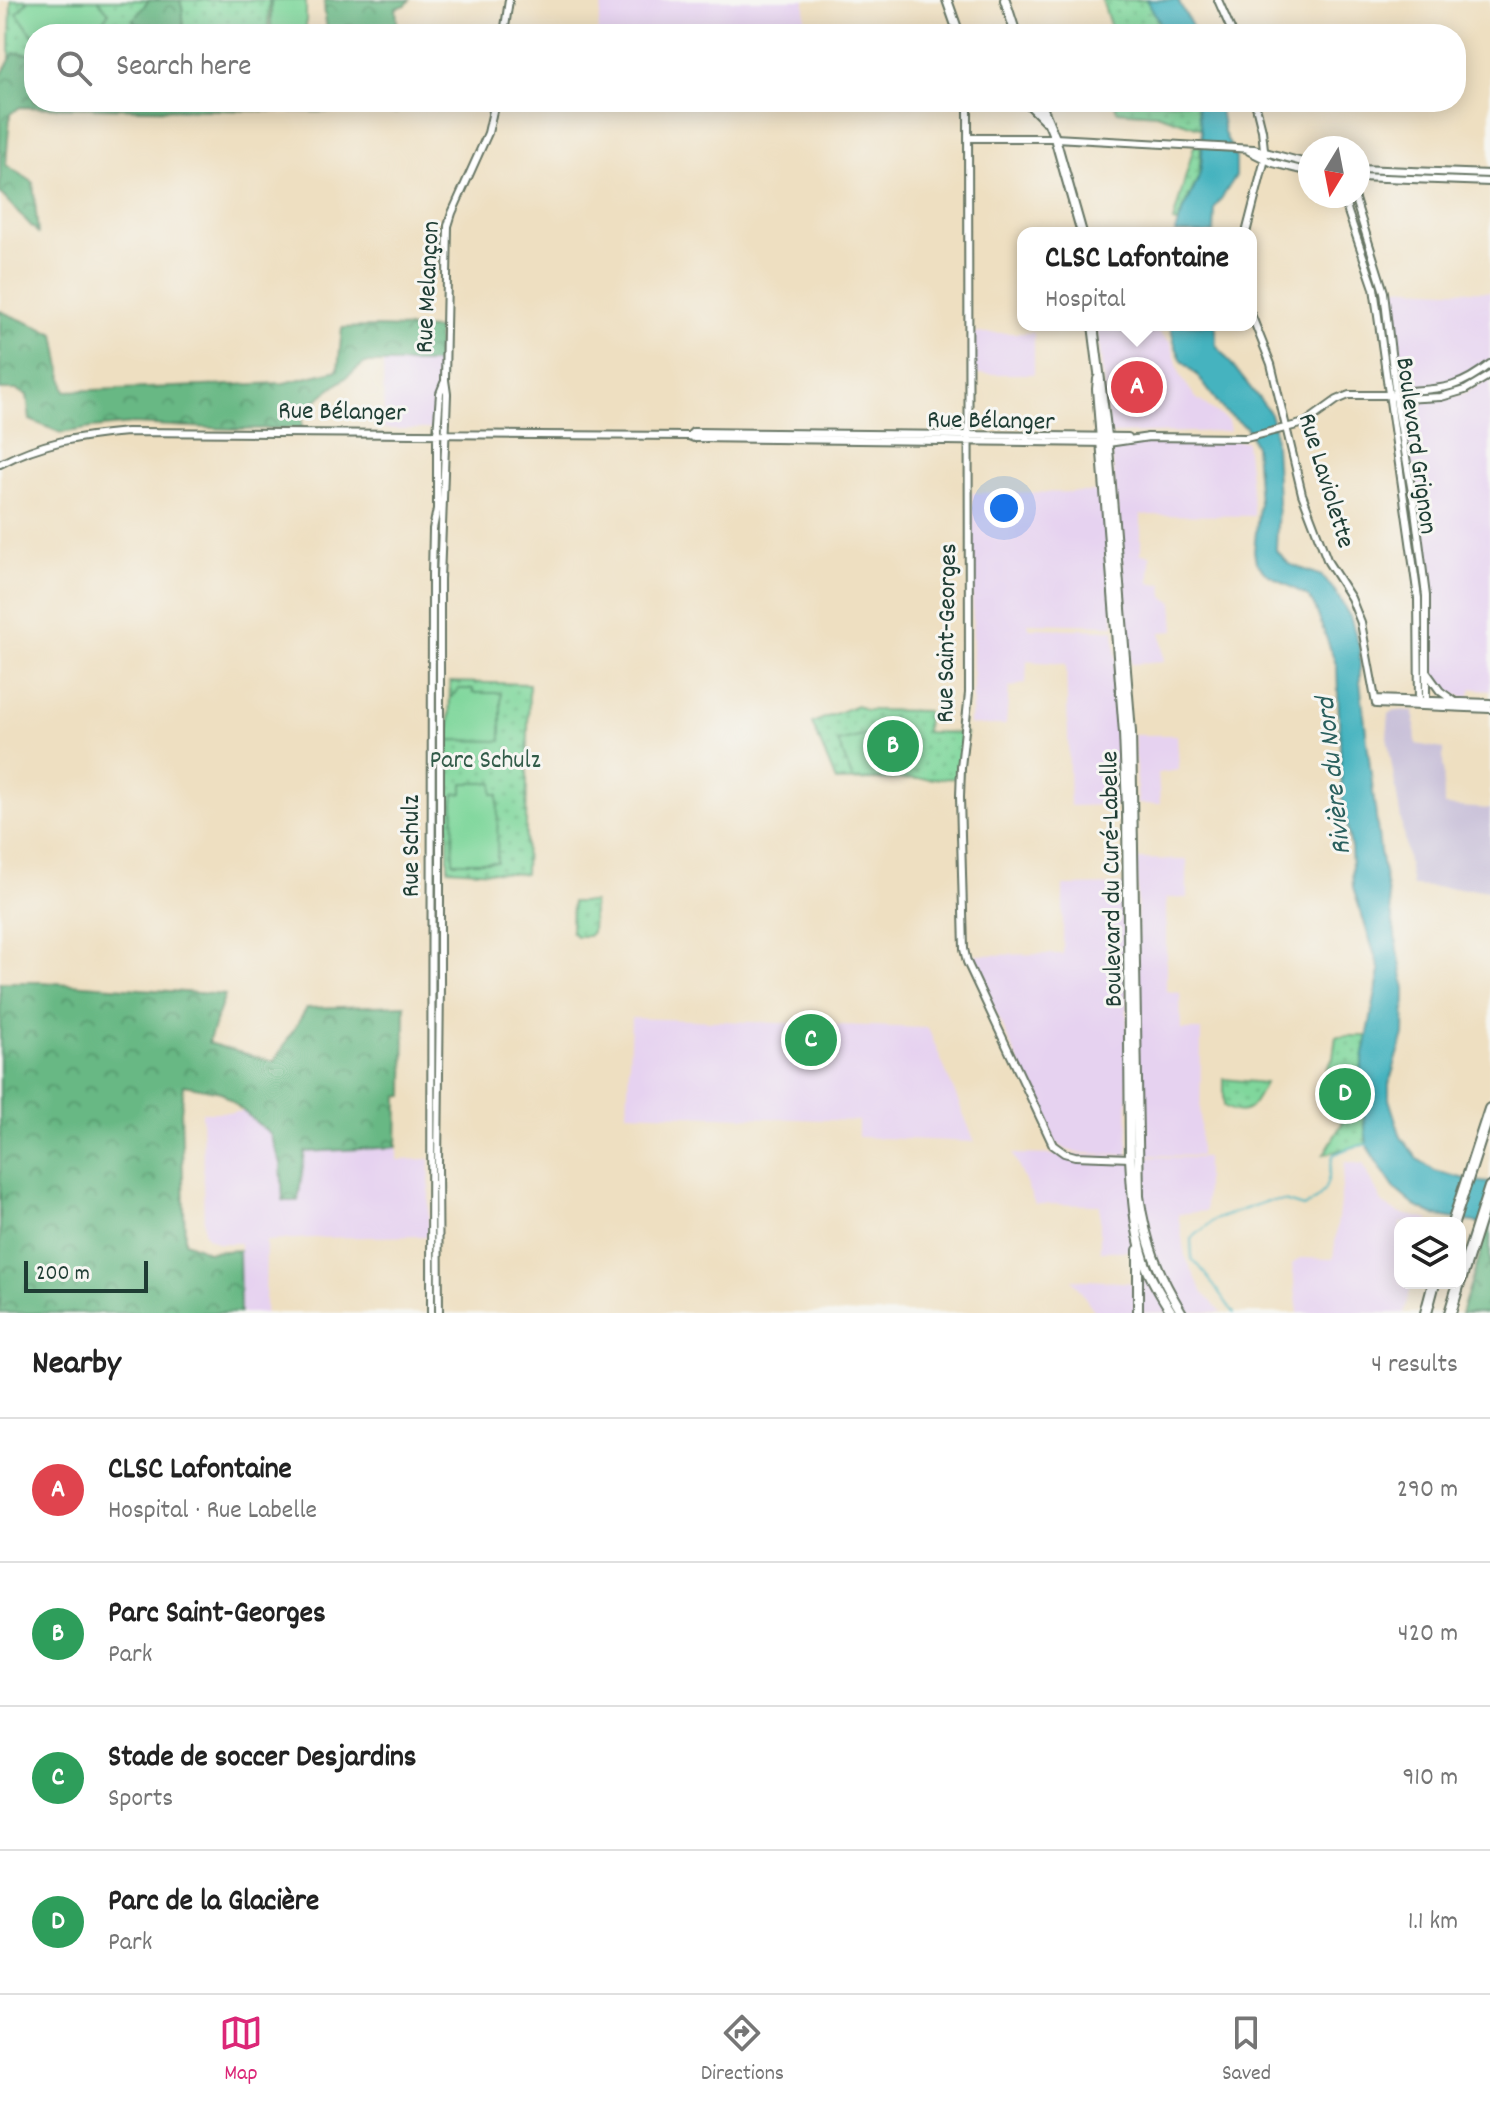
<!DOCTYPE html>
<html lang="en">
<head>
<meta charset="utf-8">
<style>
	body { margin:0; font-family:Dekko,sans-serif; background:#f6f6f6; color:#222 }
	.controls { position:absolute; right:24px; bottom:24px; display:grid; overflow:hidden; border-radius:16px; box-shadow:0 4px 20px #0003 }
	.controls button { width:72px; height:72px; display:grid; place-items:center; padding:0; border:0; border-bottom:2px solid #e0e0e0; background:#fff; color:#222; font:40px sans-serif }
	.compass { position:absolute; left:1298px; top:136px; width:72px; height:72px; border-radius:50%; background:#fff; box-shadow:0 4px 20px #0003; rotate:190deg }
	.scale { position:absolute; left:24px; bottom:20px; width:124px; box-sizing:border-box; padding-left:8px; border:4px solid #1f3d34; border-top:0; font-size:22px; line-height:28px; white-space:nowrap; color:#1f3d34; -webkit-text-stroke:6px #f6f6f2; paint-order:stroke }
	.you { position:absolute; left:1004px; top:508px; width:28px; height:28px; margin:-20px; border:6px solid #fff; border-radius:50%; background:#1a73e8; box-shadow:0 0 0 12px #1a73e833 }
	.badge { display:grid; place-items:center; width:52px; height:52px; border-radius:50%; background:#db2777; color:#fff; font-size:26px; font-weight:700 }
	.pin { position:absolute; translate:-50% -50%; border:4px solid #fff; box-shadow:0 2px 8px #0006 }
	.popup { position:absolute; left:1017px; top:227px; width:240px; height:104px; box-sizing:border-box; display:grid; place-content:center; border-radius:16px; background:#fff; filter:drop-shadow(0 2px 6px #0005); font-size:26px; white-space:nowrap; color:#767676 }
	.popup b { font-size:30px; color:#222 }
	.popup::after { content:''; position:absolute; left:50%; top:100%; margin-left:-16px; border:16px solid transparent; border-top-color:#fff }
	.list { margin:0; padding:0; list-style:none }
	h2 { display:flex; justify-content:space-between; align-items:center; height:104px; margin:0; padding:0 32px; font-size:34px }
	h2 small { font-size:26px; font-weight:400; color:#767676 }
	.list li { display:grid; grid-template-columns:52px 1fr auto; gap:24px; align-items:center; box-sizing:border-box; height:144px; padding:0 32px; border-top:2px solid #e0e0e0 }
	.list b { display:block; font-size:30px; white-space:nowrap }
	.list p { margin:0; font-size:26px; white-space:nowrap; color:#767676 }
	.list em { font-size:26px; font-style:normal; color:#767676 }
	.icon { flex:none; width:44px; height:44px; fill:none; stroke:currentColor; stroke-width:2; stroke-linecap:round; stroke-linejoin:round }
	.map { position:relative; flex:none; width:1490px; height:1313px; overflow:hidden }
	.search { position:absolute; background:#fff; box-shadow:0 4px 20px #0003; left:24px; right:24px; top:24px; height:88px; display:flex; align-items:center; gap:20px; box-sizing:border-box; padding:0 28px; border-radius:32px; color:#767676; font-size:30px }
	.sheet { height:680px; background:#fff }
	nav { display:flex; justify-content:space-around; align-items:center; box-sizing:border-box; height:112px; border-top:2px solid #e0e0e0; background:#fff; font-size:22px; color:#767676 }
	nav a { display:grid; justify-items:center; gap:4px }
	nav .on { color:#db2777 }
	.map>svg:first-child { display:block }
	.built { fill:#e6d2f0 }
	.industrial { fill:#c8bfd8 }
	.grass { fill:url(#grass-dots); stroke:#508a68; stroke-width:2 }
	.forest { fill:url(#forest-crowns); stroke:#447a5c; stroke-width:2 }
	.pitch { fill:#80d79c; stroke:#508a68; stroke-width:2 }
	.water { fill:#44b3bf; stroke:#32787a; stroke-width:2 }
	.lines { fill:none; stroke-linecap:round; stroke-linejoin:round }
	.stream { stroke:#44b3bf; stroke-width:2 }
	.minor-casing { stroke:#677665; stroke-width:10 }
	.major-casing { stroke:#677665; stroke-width:12 }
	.highway-casing { stroke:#677665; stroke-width:14 }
	.minor { stroke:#fff; stroke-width:6 }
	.major { stroke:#fff; stroke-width:8 }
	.highway { stroke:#fff; stroke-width:10 }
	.labels { text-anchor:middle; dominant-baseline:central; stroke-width:6; stroke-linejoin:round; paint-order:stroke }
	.street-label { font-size:26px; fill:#1f3d34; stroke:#f6f6f2 }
	.park-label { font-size:26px; fill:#325c49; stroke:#f6f6f2 }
	.water-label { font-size:28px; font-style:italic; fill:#2a605e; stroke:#f6f6f2 }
</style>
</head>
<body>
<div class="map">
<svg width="1490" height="1313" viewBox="0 0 1490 1313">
	<defs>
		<pattern id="grass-dots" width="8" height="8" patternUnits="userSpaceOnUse" patternTransform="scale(2)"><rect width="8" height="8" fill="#80d79c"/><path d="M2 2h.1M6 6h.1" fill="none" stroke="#6eb987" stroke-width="1.8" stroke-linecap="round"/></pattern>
		<pattern id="forest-crowns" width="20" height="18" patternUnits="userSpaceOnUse" patternTransform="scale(2)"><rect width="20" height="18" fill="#68b884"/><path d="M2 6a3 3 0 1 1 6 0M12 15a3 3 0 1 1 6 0" fill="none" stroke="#55976d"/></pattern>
	</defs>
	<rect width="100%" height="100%" fill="#f6f6f2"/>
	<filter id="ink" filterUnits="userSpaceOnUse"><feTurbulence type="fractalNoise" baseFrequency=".0125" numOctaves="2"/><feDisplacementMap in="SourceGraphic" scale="16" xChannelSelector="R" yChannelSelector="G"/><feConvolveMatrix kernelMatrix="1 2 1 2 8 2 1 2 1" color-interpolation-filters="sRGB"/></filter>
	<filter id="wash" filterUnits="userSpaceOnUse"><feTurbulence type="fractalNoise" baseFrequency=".006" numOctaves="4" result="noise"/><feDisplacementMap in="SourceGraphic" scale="32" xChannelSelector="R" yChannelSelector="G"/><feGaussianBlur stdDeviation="1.8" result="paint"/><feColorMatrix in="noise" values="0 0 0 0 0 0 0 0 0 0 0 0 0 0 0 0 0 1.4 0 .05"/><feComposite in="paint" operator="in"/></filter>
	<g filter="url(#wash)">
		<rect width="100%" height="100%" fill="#eedfc1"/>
		<path class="built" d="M603,0H805V34H597Z
			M1387,287L1490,292V360L1466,381L1444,388L1400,390Z
			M1097,325H1147L1148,333L1159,332L1171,343L1181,377L1196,398L1228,421L1230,431L1109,434Z
			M969,333H1034V374H969Z
			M383,363H438L439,387L435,426L432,429H384Z
			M1490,378V691L1472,688L1469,698L1456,695L1447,690L1434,674L1431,611L1434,609L1433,596L1430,594L1401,403L1448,398L1465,393Z
			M1150,440L1246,441L1254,516L1141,515V554L1150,555V583L1163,584L1164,597L1173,602L1175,631L1161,632L1164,662L1131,664L1111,445Z
			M1104,492L1114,625L1028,623V628L1114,630L1126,805L1070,806L1066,664L1027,661L1026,683L1009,688L1006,725H969L973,702L972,493Z
			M1134,735H1177L1179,770L1158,773L1160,804H1138Z
			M1137,859L1187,860V898H1166V991L1180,993L1181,1030H1201L1200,1156L1138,1155Z
			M1126,885L1128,1155L1077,1153L1065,1149L1055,1142L970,955L1063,954V886Z
			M631,1018L928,1028L975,1142L858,1137V1121L627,1113Z
			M202,1112H246L270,1134L281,1163L283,1201H298L305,1152L397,1147V1160L430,1159L428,1236L311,1238L266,1241L265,1313H240V1243H218L206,1236L204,1231Z
			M1013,1154L1206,1158V1211L1178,1214L1185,1256L1203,1293L1222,1312L1096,1313L1072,1279L1136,1283L1138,1251H1100V1205L1035,1204Z
			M1345,1162L1363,1164L1383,1204L1398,1213L1430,1220L1429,1223H1400V1283H1412L1404,1313H1298L1292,1264L1300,1258L1333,1259Z"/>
		<path class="industrial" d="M1395,710L1414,711L1416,744L1443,749L1444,806L1490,809V890L1412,886L1387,736L1389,714Z"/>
		<path class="grass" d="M11,0H269L268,34H34V102H265L9,106Z
			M1102,0H1147L1166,34H1095L1111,28Z
			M1114,102H1196L1202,129L1157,114L1117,111Z
			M1194,146H1201L1199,176L1177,223L1173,222Z
			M450,682L529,684L525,874L448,869V783L443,782V740L449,739Z
			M857,705L866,710L927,711L926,732L966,733L961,778L836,781L812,723Z
			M572,902H593L592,932L588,936H576L571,931Z
			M1336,1036H1368L1361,1070L1362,1102L1367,1144L1324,1154L1343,1122L1331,1115L1338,1101L1318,1088L1333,1057Z
			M1224,1079L1265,1083C1255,1102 1249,1122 1224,1106Z"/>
		<path class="forest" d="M149,0H180L183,11V34H163V30L135,23L133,20Z
			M325,0H410L406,5L396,8L398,34H328C326,24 323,9 325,0Z
			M14,53L34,54V102H394L396,113L20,107L10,114L6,165L33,182L38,233L0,193V77Z
			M0,311L55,334L65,391L284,383L338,370L342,328L375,327L438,329V363H365L302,411V428L231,429L132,424L92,428L61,433L30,420L27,395L17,390H0Z
			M41,982L225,995L208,1043L274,1062L307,1008L405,1005L404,1096H398L397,1147L305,1152L298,1201H283L281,1163L270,1134L221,1092L184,1085L181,1112L185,1242L208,1252L239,1250L240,1313H0V982Z
			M1485,1225H1490V1313H1461L1480,1255Z"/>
		<path class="pitch" d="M29,0H98L109,12L94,34H34V37L17,13Z
			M271,0H306V34H271Z
			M459,689H473V693H501V741L449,740L450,698Z
			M881,728L886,731V746L892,779L853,780L838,742L867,735Z
			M463,783H493V794H498L497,862H453L454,794L463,793Z"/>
		<path class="water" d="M1147,0H1178L1196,34H1166Z
			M1196,102H1219L1224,133L1236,158V176L1215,208L1214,233H1175C1180,214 1191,198 1198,179C1206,155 1201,126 1196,102Z
			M1170,325H1216V345L1269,411L1274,426L1278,500L1276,550L1289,564L1322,576L1335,591L1350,617L1360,648V681L1380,851L1405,989L1404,1035L1389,1084V1099L1401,1137L1418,1159L1435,1171L1473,1181L1490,1183V1225L1433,1215L1415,1206L1395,1189L1373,1156L1367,1144L1362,1102L1361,1070L1380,971L1353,888L1351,848L1342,798L1337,667L1315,607L1308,596L1267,574L1256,562L1254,551L1259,504L1255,446L1246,427L1224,411L1197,375L1182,361L1175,345Z"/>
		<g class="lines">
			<path class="stream" d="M1234,1313L1200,1267L1192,1259L1191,1239L1214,1220L1268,1201H1284L1303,1207C1330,1195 1327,1182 1333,1155L1349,1148L1369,1144"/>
		</g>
	</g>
	<g filter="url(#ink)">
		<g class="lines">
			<defs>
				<path id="minor" d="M1218,0L1233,34
					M504,34L509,0
					M968,102L969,693L961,767L960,797L964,949L967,962L1053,1145L1064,1153L1075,1156L1130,1158
					M969,138H1055L1254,149L1310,164
					M1249,151L1273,163L1310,172
					M1358,169L1490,174
					M1358,177L1490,182
					M1344,196L1348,212L1374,288L1418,598L1419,706
					M1354,196L1384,292L1397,405L1415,510L1426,596V706
					M1246,233L1265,159L1262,130L1255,102
					M1251,314L1271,364L1302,494L1328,562L1351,598L1361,623L1376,704L1490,709
					M1395,392C1437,388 1454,393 1490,364
					M689,436L693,432L1128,437
					M1147,437L1246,438L1305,423L1337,400L1349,395H1388L1402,399L1441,397L1465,390L1490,375
					M0,464C42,442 81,436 127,432L689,436L694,438L1108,443L1149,437
					M1427,673L1440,691L1454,701
					M1375,699L1490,703
					M431,1313L432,574L433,529L437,509V434L440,393L444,383
					M439,1313L438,1163L440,984V579L447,394L445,380L448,226L452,213L488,133L495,102"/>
				<path id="major" d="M947,0L959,34
					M1005,0L1016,34
					M1027,102L1045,120
					M1040,102L1055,138L1082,233
					M1093,325L1107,436L1131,732L1139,1196C1146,1244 1157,1272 1182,1313
					M1098,379L1097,389L1124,733L1127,808L1130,1158C1132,1193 1134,1229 1145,1263C1151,1281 1162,1297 1172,1313
					M1138,1250V1313"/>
				<path id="highway" d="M1453,1223L1490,1109
					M1460,1281L1490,1187
					M1426,1313L1434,1283
					M1450,1313L1459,1283"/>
			</defs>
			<use href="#minor" class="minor-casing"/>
			<use href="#major" class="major-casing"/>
			<use href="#highway" class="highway-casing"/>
			<use href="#minor" class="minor"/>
			<use href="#major" class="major"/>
			<use href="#highway" class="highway"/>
		</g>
	</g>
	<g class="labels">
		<g class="street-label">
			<text transform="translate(429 287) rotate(-87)">Rue Melançon</text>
			<text transform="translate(342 413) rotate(1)">Rue Bélanger</text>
			<text transform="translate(991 422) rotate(1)">Rue Bélanger</text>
			<text transform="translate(1415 446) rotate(82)">Boulevard Grignon</text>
			<text transform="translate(1325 481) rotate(73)">Rue Laviolette</text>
			<text transform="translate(948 633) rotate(-89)">Rue Saint-Georges</text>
			<text transform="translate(412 846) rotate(-90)">Rue Schulz</text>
			<text transform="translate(1113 879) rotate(-91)">Boulevard du Curé-Labelle</text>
		</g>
		<g class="park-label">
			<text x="485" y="761">Parc Schulz</text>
		</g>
		<g class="water-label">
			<text transform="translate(1336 776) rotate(-96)">Rivière du Nord</text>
		</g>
	</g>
</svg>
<div class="controls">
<button><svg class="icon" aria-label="layers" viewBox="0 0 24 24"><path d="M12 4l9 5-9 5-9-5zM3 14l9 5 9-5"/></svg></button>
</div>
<svg class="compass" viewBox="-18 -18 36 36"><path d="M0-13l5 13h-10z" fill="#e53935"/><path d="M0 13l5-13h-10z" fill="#767676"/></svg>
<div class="scale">200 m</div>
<div class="you"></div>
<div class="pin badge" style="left:1137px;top:387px;background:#e0444e">A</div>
<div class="popup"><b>CLSC Lafontaine</b>Hospital</div>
<div class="pin badge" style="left:893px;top:746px;background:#2e9e5b">B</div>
<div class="pin badge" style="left:811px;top:1040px;background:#2e9e5b">C</div>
<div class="pin badge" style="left:1345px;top:1094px;background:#2e9e5b">D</div>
<div class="search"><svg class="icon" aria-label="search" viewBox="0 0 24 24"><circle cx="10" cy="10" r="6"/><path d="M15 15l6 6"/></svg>Search here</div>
</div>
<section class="sheet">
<h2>Nearby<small>4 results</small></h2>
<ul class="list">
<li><span class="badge" style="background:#e0444e">A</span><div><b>CLSC Lafontaine</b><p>Hospital · Rue Labelle</p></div><em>290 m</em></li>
<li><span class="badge" style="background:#2e9e5b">B</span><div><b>Parc Saint-Georges</b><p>Park</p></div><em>420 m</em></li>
<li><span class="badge" style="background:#2e9e5b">C</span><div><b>Stade de soccer Desjardins</b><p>Sports</p></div><em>910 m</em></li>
<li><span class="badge" style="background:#2e9e5b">D</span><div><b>Parc de la Glacière</b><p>Park</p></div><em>1.1 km</em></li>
</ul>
</section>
<nav>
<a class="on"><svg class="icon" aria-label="map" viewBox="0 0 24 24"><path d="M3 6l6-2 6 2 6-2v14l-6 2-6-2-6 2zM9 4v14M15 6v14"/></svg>Map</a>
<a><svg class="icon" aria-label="directions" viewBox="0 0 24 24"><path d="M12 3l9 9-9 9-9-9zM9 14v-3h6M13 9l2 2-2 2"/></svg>Directions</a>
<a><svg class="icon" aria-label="saved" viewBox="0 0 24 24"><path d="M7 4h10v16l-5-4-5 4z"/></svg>Saved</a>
</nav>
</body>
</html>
